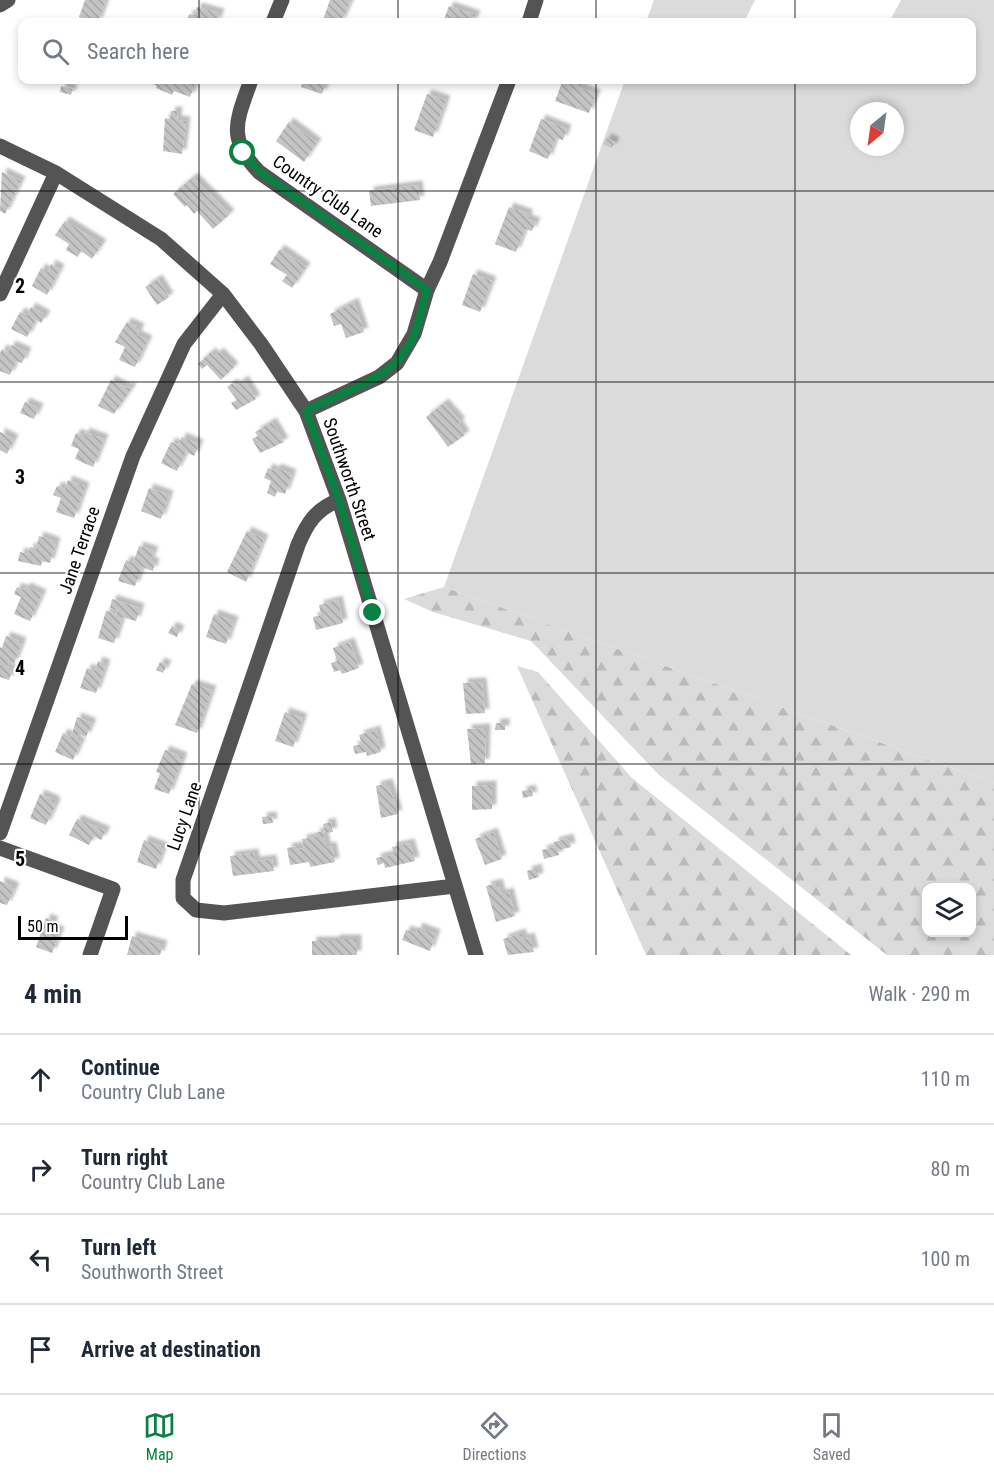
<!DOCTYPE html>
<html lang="en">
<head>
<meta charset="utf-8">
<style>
	body { margin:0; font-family:"Roboto Condensed",sans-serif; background:#f2f2f3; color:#1f2937 }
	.controls { position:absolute; right:18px; bottom:18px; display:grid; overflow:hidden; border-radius:12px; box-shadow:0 3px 9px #0003 }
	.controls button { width:54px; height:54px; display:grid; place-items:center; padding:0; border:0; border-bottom:2px solid #e0e1e3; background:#fff; color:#1f2937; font:30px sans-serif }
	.compass { position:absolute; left:850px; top:102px; width:54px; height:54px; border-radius:50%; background:#fff; box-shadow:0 3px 9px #0003; rotate:209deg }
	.scale { position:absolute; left:18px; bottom:15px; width:110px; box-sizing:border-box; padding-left:6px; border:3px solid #000; border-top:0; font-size:16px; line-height:21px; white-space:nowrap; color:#000; -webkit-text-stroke:4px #fff; paint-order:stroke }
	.stop { position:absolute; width:18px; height:18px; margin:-14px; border:4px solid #0b8043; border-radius:50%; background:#fff }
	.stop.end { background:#0b8043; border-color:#fff; box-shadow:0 2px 6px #0008 }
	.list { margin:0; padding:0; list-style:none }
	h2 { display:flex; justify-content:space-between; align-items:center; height:78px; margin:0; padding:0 24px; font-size:26px }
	h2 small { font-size:20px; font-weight:400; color:#747a83 }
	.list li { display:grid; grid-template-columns:39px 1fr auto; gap:18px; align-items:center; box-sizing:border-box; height:90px; padding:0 24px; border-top:2px solid #e0e1e3 }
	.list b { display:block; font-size:22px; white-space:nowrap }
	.list p { margin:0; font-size:20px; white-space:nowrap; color:#747a83 }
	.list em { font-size:20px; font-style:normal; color:#747a83 }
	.icon { flex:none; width:33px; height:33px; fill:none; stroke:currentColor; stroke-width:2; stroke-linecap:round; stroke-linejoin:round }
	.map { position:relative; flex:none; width:994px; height:955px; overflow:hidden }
	.search { position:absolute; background:#fff; box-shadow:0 3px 9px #0003; left:18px; right:18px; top:18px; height:66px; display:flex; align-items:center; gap:15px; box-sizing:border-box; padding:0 21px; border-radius:12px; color:#747a83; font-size:22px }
	.sheet { height:438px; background:#fff }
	nav { display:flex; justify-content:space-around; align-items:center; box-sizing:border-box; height:84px; border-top:2px solid #e0e1e3; background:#fff; font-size:16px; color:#747a83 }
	nav a { display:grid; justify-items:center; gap:3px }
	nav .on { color:#0b8043 }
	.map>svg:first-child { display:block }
	.forest { fill:url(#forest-firs); fill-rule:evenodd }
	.park { fill:#dbdbdb; fill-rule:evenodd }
	.building { fill:url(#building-back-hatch); filter:url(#shadow) }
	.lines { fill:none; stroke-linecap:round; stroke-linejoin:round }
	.minor { stroke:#545454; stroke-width:15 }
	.route { stroke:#0b8043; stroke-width:8 }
	.grid { fill:none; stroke:#000; stroke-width:1.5; stroke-opacity:0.55 }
	.labels { text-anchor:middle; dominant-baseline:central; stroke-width:4.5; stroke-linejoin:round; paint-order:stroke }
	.street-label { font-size:18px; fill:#000; stroke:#fff }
	.grid-label { font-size:20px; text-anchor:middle; font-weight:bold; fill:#000; stroke:#fff; stroke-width:4.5; stroke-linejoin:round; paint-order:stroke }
</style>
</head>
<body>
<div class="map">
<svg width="994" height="955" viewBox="0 0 994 955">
	<defs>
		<pattern id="forest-firs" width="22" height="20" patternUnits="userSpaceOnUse" patternTransform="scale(1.5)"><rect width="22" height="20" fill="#dbdbdb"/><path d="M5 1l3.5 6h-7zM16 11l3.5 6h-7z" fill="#bababa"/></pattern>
		<pattern id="building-back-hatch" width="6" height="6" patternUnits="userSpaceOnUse" patternTransform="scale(1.5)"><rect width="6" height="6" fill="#c4c4c4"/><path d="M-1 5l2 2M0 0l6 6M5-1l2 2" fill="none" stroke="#a7a7a7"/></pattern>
		<filter id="shadow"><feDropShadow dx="4.5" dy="-4.5" stdDeviation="1.5" flood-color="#0004"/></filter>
	</defs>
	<rect width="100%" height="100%" fill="#fff"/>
	<path class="forest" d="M444,587L994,783V955H887L659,775L531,641L433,612L404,599ZM926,888H972V932H926Z
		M517,666L538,672L632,778L851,955H646Z"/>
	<path class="park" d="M654,0H755L744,22H646Z
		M901,0H994V783L444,587L625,80H972V22H889ZM859,111H895V147H859Z"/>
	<path class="building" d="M85,0H106L98,22L79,17Z
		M330,0H351L341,22L323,20Z
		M449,6L476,15L473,22H443Z
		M197,7L220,13L217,22H187L189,14L195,15Z
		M155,80L159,81L197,80L190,97L174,91L172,95L156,88L157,86L153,84Z
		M303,80H327L322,94L301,87Z
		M563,80H584L581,88L596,94L589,113L555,101Z
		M61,86L73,89L71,95L60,92Z
		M427,94L446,100L433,137L414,130Z
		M171,111H178L177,120L186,121L182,154L163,151L165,118L170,119Z
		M541,119L567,129L563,140L556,138L548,159L529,151Z
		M289,122L317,143L304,162L276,141Z
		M607,138L615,142L612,148L603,144Z
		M2,172L21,181L5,214L0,211Z
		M193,177L230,214L213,229L197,211L194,214L187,205L185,207L173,194Z
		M418,185L420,200L371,206L369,191Z
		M509,207L529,214L527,219L536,222L532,231L525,229L516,252L495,244Z
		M65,221L102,244L92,259L81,251L78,257L66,250L69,244L55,235Z
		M280,249L306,267L292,288L282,281L287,275L270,264Z
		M51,264L60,269L47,295L32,286L41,268L48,272Z
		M473,274L492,281L480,312L462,305Z
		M158,279L169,297L157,305L145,287Z
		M354,302L364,332L346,338L341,324L334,326L330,314Z
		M31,307L46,315L41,323L36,320L27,337L11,329L20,312L27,315Z
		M127,322L140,328L137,335L148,340L135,367L119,360L125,347L115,342Z
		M11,345L27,352L22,363L16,361L10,375L0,371V353L2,349L8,352Z
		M211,352L215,356L219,352L234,367L221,380L207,365L202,369L198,364Z
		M111,380L127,388L128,386L132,388L114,414L98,406Z
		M244,380L256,399L236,410L231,403L237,400L227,387L233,383L235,386Z
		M25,402L39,408L34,419L20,413Z
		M444,403L461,422L458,424L465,435L448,447L426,417Z
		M272,422L284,442L260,453L252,439L258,436L255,432Z
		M0,432L14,439L7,454L0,450Z
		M85,432L104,439L93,467L75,459L79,449L71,446L76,433L84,436Z
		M182,437L199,444L194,456L186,452L177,471L161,463L171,442L178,445Z
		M268,468L275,471L277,468L292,474L285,494L277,491L275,497L267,493L271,481L264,478Z
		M68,480L85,487L74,518L56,512L61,498L53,495L57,486L65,489Z
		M149,488L169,495L161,519L141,511Z
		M247,531L264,539L246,582L227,572Z
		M39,536L56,542L50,563L42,561L41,566L18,561L20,552L28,554L30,547L36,549Z
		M139,546L154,551L150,561L155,563L153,571L142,567L135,586L118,581L126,560L133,563Z
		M17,587L24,590L26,587L42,594L30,621L14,614L21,597L14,594Z
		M112,599L140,608L136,621L122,617L114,643L98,638L106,611L116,614L118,611L110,608Z
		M338,600L343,623L316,630L313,617L321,615L319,605Z
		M214,614L234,621L226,644L206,637Z
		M172,626L180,630L177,637L168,633Z
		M6,636L22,642L14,664L9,662L7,667L13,669L9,680L0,677V647L2,648Z
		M350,642L359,668L342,674L340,670L334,672L331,663L337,661L333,648Z
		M98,661L106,664L96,693L80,688L87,668L95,671Z
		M160,662L167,665L163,673L156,670Z
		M482,682L485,713L466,714L463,683Z
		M192,684L212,690L197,733L175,725Z
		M285,712L303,718L293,747L275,741Z
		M77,717L92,723L86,737L79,734L76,740L81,742L73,760L55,752L63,733L71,737Z
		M496,723H505V730H495Z
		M486,728L485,763L471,764L467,729Z
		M376,730L381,752L367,756L366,752L355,754L353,746L362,744L359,735Z
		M165,750L183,757L169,794L154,789L160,773L156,772Z
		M388,783L398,814L381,818L376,786Z
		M492,785V809L472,810V786Z
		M531,789L533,796L523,798L522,791Z
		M40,794L54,800L56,804L46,825L30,818Z
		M272,816L273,823L263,824L262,817Z
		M77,819L106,831L101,840L94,836L89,845L69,835Z
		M331,822L333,832L325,833L323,824Z
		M323,831L326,847L332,846L335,862L310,867L309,862L290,865L287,848L298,846L299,849L304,848L302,839L316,837L315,833Z
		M493,832L502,859L485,865L475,839Z
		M569,838L571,847L558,850L559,855L544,859L542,850L555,847L554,842Z
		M144,840L164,847L156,869L137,862Z
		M410,843L415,861L385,868L384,863L378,865L376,858L394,854L392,847Z
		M254,853L255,861L272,859L274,871L233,876L230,856Z
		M537,868L539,877L529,880L527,871Z
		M0,881L15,887L7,905L0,903Z
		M498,883L501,894L509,892L515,916L496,922L486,886Z
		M46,918L54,921L51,928L60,931L52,953L36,947Z
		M418,927L436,934L430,951L402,940L406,930L416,933Z
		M521,933L523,939L530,937L534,952L508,955L503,939Z
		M132,936L163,945L160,955H127Z
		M335,939H357V955H312V941H335Z"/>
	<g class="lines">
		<path class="minor" d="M0,5L8,0
			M273,22L282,0
			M529,22L536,0
			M251,80C237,120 226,138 259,172L427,290
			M0,146L56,173L161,239L223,294L261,344L306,411L339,500L476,955
			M0,294L56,173
			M306,411L379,377L397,363L414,334L427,290L440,262L509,80
			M339,500C316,509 307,523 298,545L183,880V898L196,910L224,913L455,886
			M0,833L133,456L184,344L223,294
			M0,848L113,889L90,955"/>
	</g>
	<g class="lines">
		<path class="route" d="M243,153L260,172L427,290C422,305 420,321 414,335C395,381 345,389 306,411L339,500L373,613"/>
	</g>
	<path class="grid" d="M199,0V22M398,0V22M596,0V22M795,0V22M199,80V955M398,80V955M596,80V955M795,80V955M0,191H994M0,382H994M0,573H994M0,764H994"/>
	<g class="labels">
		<g class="street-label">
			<text transform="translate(328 196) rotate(35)">Country Club Lane</text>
			<text transform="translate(350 479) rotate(71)">Southworth Street</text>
			<text transform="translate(79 550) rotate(-71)">Jane Terrace</text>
			<text transform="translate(184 816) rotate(-71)">Lucy Lane</text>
		</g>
	</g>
	<g class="grid-label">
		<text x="20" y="293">2</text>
		<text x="20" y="484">3</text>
		<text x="20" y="675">4</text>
		<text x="20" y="866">5</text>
	</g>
</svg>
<div class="controls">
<button><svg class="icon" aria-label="layers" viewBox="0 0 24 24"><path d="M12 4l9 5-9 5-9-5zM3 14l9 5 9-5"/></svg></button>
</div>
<svg class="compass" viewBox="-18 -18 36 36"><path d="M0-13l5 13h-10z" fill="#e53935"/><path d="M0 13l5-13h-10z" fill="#747a83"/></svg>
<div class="scale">50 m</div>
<div class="stop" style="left:243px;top:153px"></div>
<div class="stop end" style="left:373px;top:613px"></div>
<div class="search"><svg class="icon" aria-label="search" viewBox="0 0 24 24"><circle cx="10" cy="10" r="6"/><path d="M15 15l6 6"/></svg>Search here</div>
</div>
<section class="sheet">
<h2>4 min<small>Walk · 290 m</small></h2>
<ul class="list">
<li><svg class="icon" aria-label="ahead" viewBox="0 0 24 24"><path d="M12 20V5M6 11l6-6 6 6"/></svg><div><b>Continue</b><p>Country Club Lane</p></div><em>110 m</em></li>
<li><svg class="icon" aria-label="right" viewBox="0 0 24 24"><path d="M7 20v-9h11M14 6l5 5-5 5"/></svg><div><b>Turn right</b><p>Country Club Lane</p></div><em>80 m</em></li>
<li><svg class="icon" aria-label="left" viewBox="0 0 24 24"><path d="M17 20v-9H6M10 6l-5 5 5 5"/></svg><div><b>Turn left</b><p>Southworth Street</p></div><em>100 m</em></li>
<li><svg class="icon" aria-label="arrive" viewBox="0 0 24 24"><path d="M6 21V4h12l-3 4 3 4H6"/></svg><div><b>Arrive at destination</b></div></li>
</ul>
</section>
<nav>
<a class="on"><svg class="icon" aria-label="map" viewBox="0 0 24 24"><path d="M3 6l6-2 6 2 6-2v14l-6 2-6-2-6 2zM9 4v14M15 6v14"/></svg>Map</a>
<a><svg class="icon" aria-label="directions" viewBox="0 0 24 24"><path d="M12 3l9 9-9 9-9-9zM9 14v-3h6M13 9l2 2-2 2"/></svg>Directions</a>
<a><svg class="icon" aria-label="saved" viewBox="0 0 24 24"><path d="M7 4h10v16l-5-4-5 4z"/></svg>Saved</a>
</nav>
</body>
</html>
